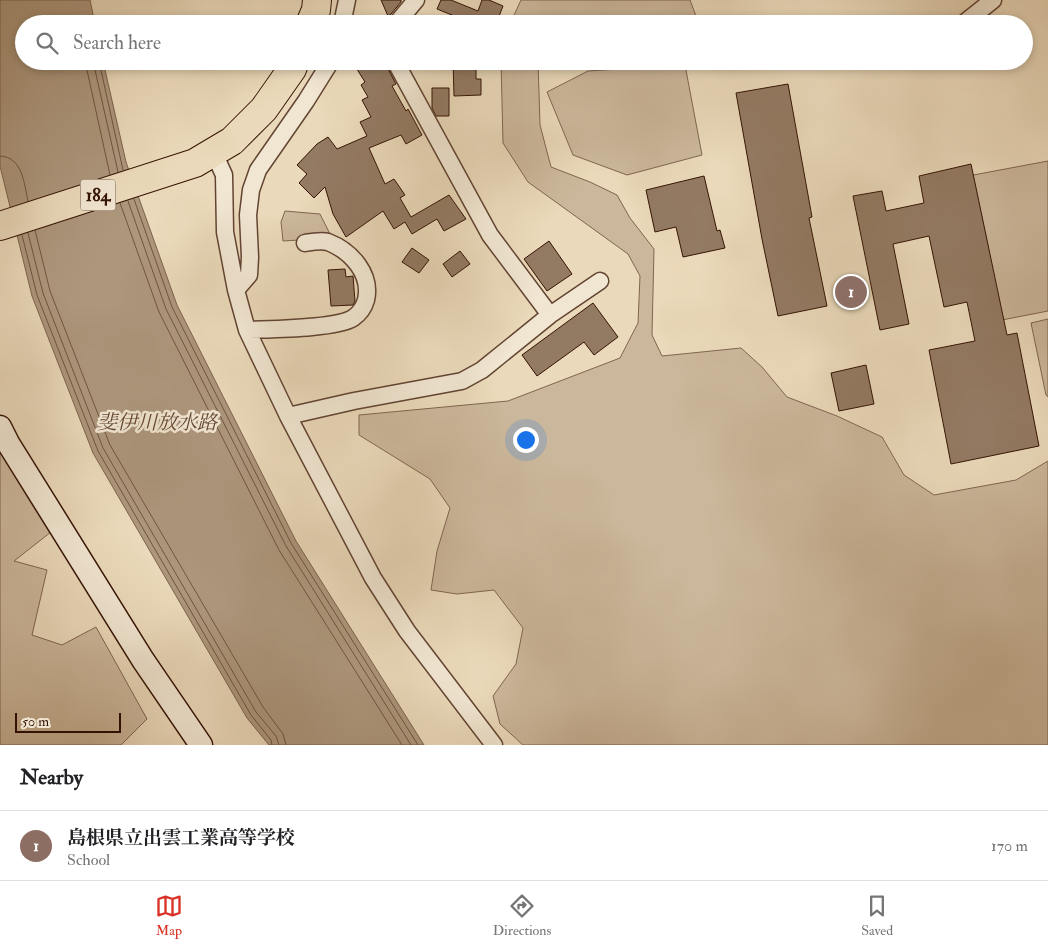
<!DOCTYPE html>
<html lang="en">
<head>
<meta charset="utf-8">
<style>
	body { margin:0; font-family:"IM FELL Double Pica","Noto Serif JP",serif; background:#f6f6f6; color:#202124 }
	.scale { position:absolute; left:15px; bottom:12px; width:106px; box-sizing:border-box; padding-left:5px; border:2px solid #351304; border-top:0; font-size:14px; line-height:18px; white-space:nowrap; color:#351304; -webkit-text-stroke:4px #f1e6d2; paint-order:stroke }
	.you { position:absolute; left:525px; top:439px; width:18px; height:18px; margin:-12px; border:4px solid #fff; border-radius:50%; background:#1a73e8; box-shadow:0 0 0 8px #1a73e833 }
	.badge { display:grid; place-items:center; width:32px; height:32px; border-radius:50%; background:#d93025; color:#fff; font-size:16px; font-weight:700 }
	.pin { position:absolute; translate:-50% -50%; border:2px solid #fff; box-shadow:0 1px 5px #0006 }
	.list { margin:0; padding:0; list-style:none }
	h2 { display:flex; justify-content:space-between; align-items:center; height:65px; margin:0; padding:0 20px; font-size:21px }
	h2 small { font-size:16px; font-weight:400; color:#757577 }
	.list li { display:grid; grid-template-columns:32px 1fr auto; gap:15px; align-items:center; box-sizing:border-box; height:70px; padding:0 20px; border-top:1px solid #e0e0e0 }
	.list b { display:block; font-size:19px; white-space:nowrap }
	.list p { margin:0; font-size:16px; white-space:nowrap; color:#757577 }
	.list em { font-size:16px; font-style:normal; color:#757577 }
	.icon { flex:none; width:28px; height:28px; fill:none; stroke:currentColor; stroke-width:2; stroke-linecap:round; stroke-linejoin:round }
	.map { position:relative; flex:none; width:1048px; height:745px; overflow:hidden }
	.search { position:absolute; background:#fff; box-shadow:0 2px 8px #0003; left:15px; right:15px; top:15px; height:55px; display:flex; align-items:center; gap:12px; box-sizing:border-box; padding:0 18px; border-radius:28px; color:#757577; font-size:19px }
	.sheet { height:135px; background:#fff }
	nav { display:flex; justify-content:space-around; align-items:center; box-sizing:border-box; height:70px; border-top:1px solid #e0e0e0; background:#fff; font-size:14px; color:#757577 }
	nav a { display:grid; justify-items:center; gap:2px }
	nav .on { color:#d93025 }
	.map>svg:first-child { display:block }
	.green { fill:#cbb79b; stroke:#806550 }
	.water { fill:#ac967c; stroke:#7c624c }
	.lines { fill:none; stroke-linecap:round; stroke-linejoin:round }
	.shore { stroke:#705440; stroke-width:1 }
	.building { fill:#937a63; stroke:#351304 }
	.street-casing { stroke:#624432; stroke-width:19 }
	.secondary-casing { stroke:#351304; stroke-width:25 }
	.highway-casing { stroke:#351304; stroke-width:30 }
	.street { stroke:#f1e6d2; stroke-width:16 }
	.secondary { stroke:#f1e6d2; stroke-width:22 }
	.highway { stroke:#ead9ba; stroke-width:28 }
	.labels { text-anchor:middle; dominant-baseline:central; stroke-width:5; stroke-linejoin:round; paint-order:stroke }
	.shield { fill:#f1e6d2; stroke:#6d5242; stroke-width:1 }
	.shield-label { font-size:18px; font-weight:bold; fill:#351304 }
	.water-label { font-size:20px; font-style:italic; fill:#654734; stroke:#f1e6d2 }
</style>
</head>
<body>
<div class="map">
<svg width="1048" height="745" viewBox="0 0 1048 745">
	<rect width="100%" height="100%" fill="#ead9ba"/>
	<filter id="stains"><feTurbulence type="fractalNoise" baseFrequency=".004" numOctaves="4"/><feColorMatrix values="0 0 0 0 .2 0 0 0 0 .09 0 0 0 0 .02 0 0 0 .5 -.17"/></filter>
	<radialGradient id="worn" r=".72"><stop offset=".6" stop-color="#630" stop-opacity="0"/><stop offset="1" stop-color="#630" stop-opacity=".3"/></radialGradient>
	<path class="green" d="M521,0H690L697,19L890,17L903,24H510Z
		M501,61H538L540,125L551,167L590,182L617,195L630,218L654,249L652,335L662,356L741,348L762,367L787,397L837,416L882,437L904,475L934,495L1016,480L1048,461V745H523L500,724L493,696L516,664L523,628L494,590L457,594L431,590L437,551L450,508L430,479L359,435V415L508,401L620,358L638,323L640,276L628,254L528,182L503,143Z
		M685,65L702,155L627,175L573,155L547,92L588,71Z
		M1048,161V311L997,321L968,176Z
		M285,211L320,214L332,238L283,241L281,222Z
		M1048,319V397L1046,395L1031,323Z
		M0,444L51,532L14,561L47,570L32,635L62,645L96,627L147,719L121,745H0Z"/>
	<path class="water" d="M0,0H90L95,24H24V61H103L126,162L177,305L296,541L424,745H269L247,718L93,453L32,296L0,166Z"/>
	<g class="lines">
		<path class="shore" d="M85,61L110,175
			M93,61L118,172
			M99,61L123,170
			M0,156C23,157 24,184 28,201
			M134,199L172,307L291,543L418,745
			M128,201L166,309L286,546L411,745
			M120,203L159,312L279,550L402,745
			M35,230L50,291L110,445L263,707L283,734L286,745
			M28,233L43,293L103,448L256,712L276,736L279,745
			M22,235L37,295L98,451L251,715L271,740L272,745"/>
	</g>
	<path class="building" d="M381,0H401V2L391,14L388,16Z
		M441,0H451L478,11L482,0H489L503,6L496,24H474L437,9Z
		M364,61H384L396,84L392,86L406,111L408,109L422,135L406,144L401,135L369,148L385,184L394,179L405,195L400,198L411,217L449,195L466,219L444,231L437,219L412,234L405,222L394,229L383,211L346,237L333,214L325,187L314,198L299,183L307,174L297,165L317,144L328,137L337,149L367,136L360,122L371,117L362,100L368,97L361,85L365,82L355,66Z
		M453,61H476V79H481V95L454,96Z
		M788,84L812,217L809,218L827,306L778,316L762,239L736,93Z
		M432,88H449V116H436L432,108Z
		M971,164L1007,335L1017,333L1039,446L951,464L929,350L975,341L967,302L944,307L929,236L893,244L909,324L880,330L853,196L882,191L886,211L924,203L919,176Z
		M704,176L717,231L720,230L725,248L683,257L676,227L655,232L646,190Z
		M549,241L572,274L547,291L524,259Z
		M412,248L429,260L419,273L402,262Z
		M460,251L470,264L452,277L443,264Z
		M345,269L346,277L353,276L355,301L353,305L331,306L328,270Z
		M593,303L618,337L594,355L584,342L537,376L522,355Z
		M866,365L874,404L839,411L831,373Z"/>
	<g class="lines">
		<defs>
			<path id="street" d="M342,24L347,0
				M396,24L416,0
				M963,24L993,0
				M395,61L490,235L550,315
				M214,153L224,175L225,232L236,290L247,330L288,416L373,578L407,631L494,745
				M236,290L249,275L250,257L248,215L251,190L258,170L306,101L331,61
				M247,330C269,329 336,329 353,318C359,314 364,307 366,300C372,274 351,251 328,242C321,240 311,242 305,243
				M288,416L354,401L462,381L482,370L550,315L600,281"/>
			<path id="secondary" d="M0,427L8,443L143,660L201,745"/>
			<path id="highway" d="M310,24L316,10L317,0
				M0,226L195,163L232,141L264,109L292,69L295,61"/>
		</defs>
		<use href="#street" class="street-casing"/>
		<use href="#secondary" class="secondary-casing"/>
		<use href="#highway" class="highway-casing"/>
		<use href="#street" class="street"/>
		<use href="#secondary" class="secondary"/>
		<use href="#highway" class="highway"/>
	</g>
	<g class="labels">
		<rect class="shield" x="80.5" y="179.5" width="35" height="31" rx="4"/>
		<g class="shield-label">
			<text x="98" y="195">184</text>
		</g>
		<g class="water-label">
			<text x="157" y="422">斐伊川放水路</text>
		</g>
	</g>
	<rect width="100%" height="100%" filter="url(#stains)"/>
	<rect width="100%" height="100%" fill="url(#worn)"/>
</svg>
<div class="scale">50 m</div>
<div class="you"></div>
<div class="pin badge" style="left:851px;top:292px;background:#8d6e63">1</div>
<div class="search"><svg class="icon" aria-label="search" viewBox="0 0 24 24"><circle cx="10" cy="10" r="6"/><path d="M15 15l6 6"/></svg>Search here</div>
</div>
<section class="sheet">
<h2>Nearby<small></small></h2>
<ul class="list">
<li><span class="badge" style="background:#8d6e63">1</span><div><b>島根県立出雲工業高等学校</b><p>School</p></div><em>170 m</em></li>
</ul>
</section>
<nav>
<a class="on"><svg class="icon" aria-label="map" viewBox="0 0 24 24"><path d="M3 6l6-2 6 2 6-2v14l-6 2-6-2-6 2zM9 4v14M15 6v14"/></svg>Map</a>
<a><svg class="icon" aria-label="directions" viewBox="0 0 24 24"><path d="M12 3l9 9-9 9-9-9zM9 14v-3h6M13 9l2 2-2 2"/></svg>Directions</a>
<a><svg class="icon" aria-label="saved" viewBox="0 0 24 24"><path d="M7 4h10v16l-5-4-5 4z"/></svg>Saved</a>
</nav>
</body>
</html>
